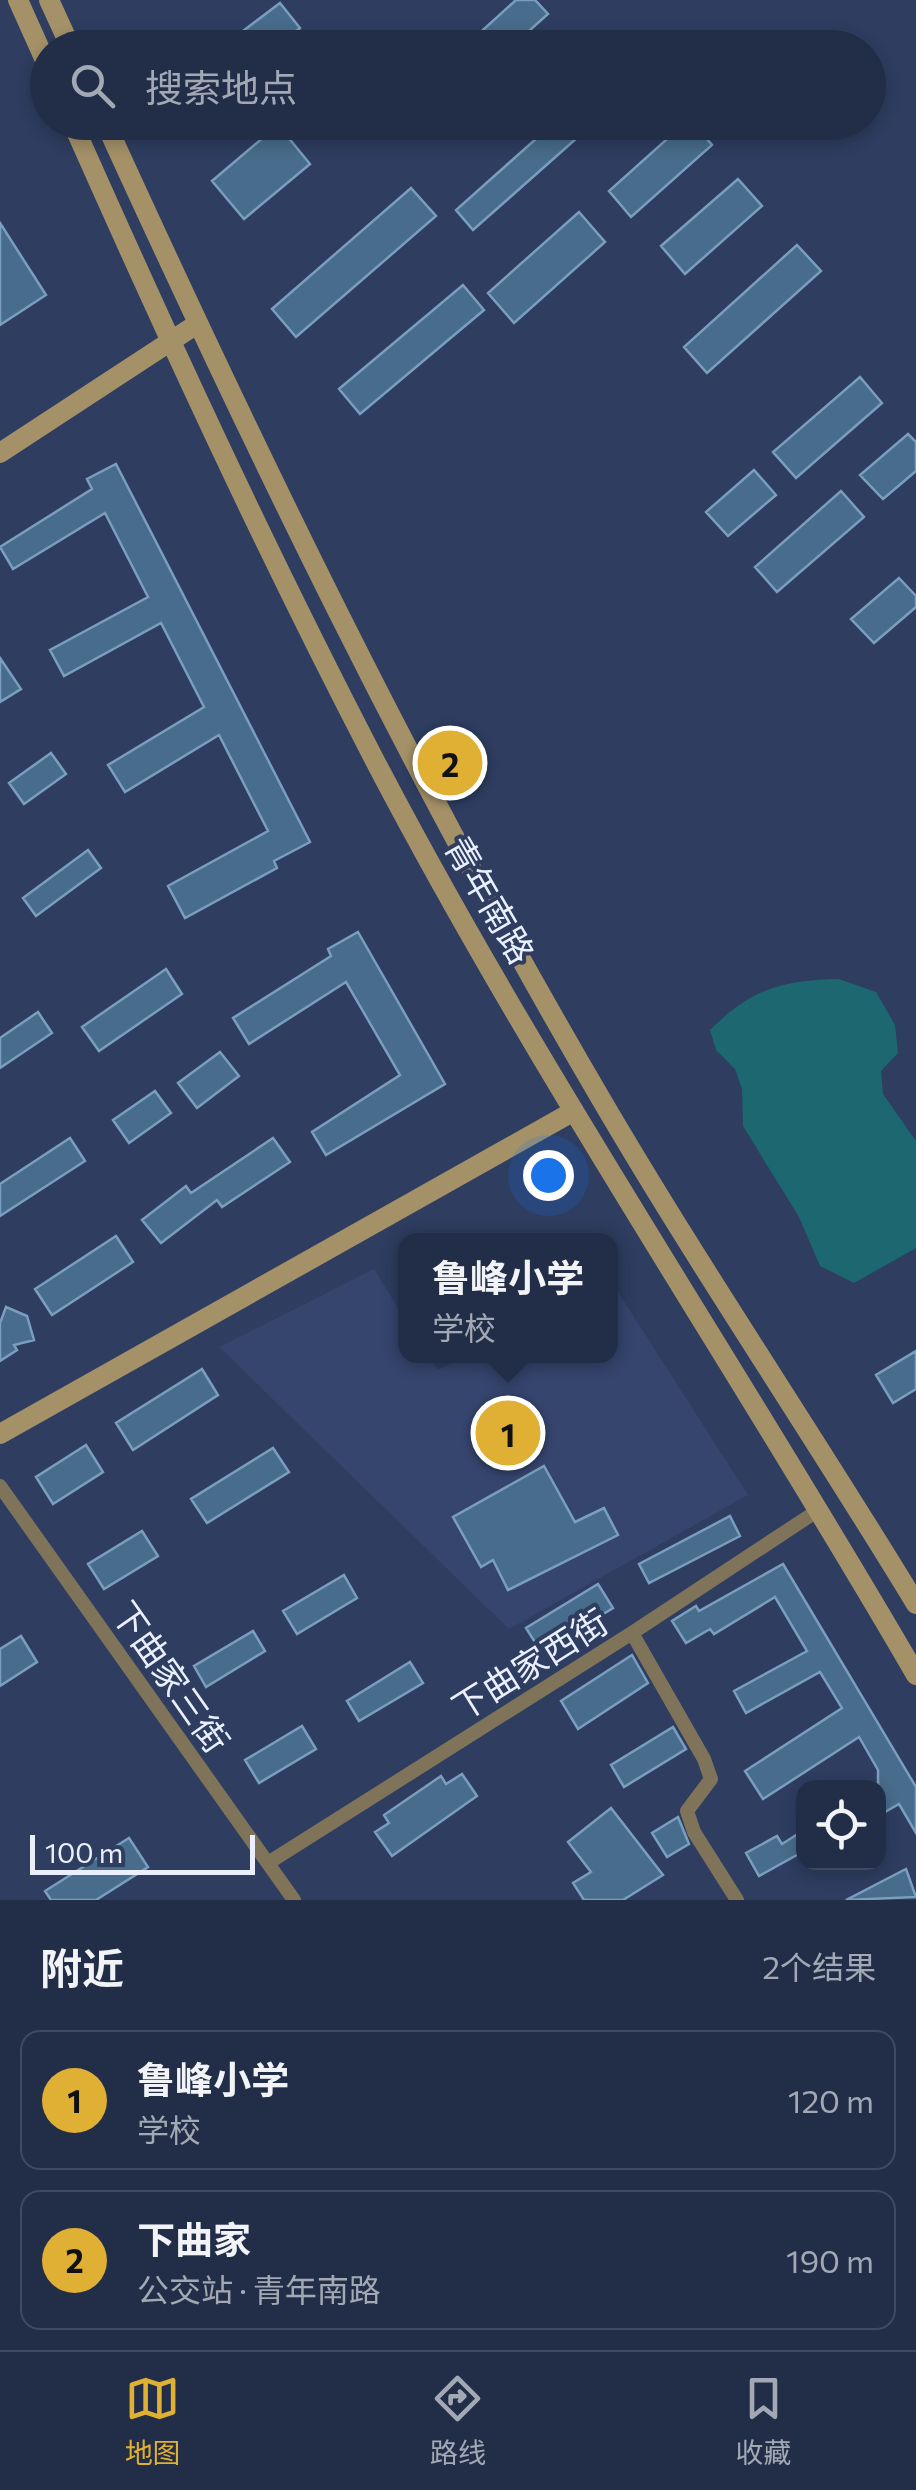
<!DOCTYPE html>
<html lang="zh">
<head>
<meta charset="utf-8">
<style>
	body { margin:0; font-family:Commissioner,"Noto Sans SC",sans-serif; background:#2a364f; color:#f1f3f6 }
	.controls { position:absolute; right:30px; bottom:30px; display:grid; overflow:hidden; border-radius:20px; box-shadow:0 5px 15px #0003 }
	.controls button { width:90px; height:90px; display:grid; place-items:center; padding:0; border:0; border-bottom:2px solid #3f4a60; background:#222e48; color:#f1f3f6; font:50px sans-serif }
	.scale { position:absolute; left:30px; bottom:25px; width:225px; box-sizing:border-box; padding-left:10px; border:5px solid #e9effc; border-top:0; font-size:28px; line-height:35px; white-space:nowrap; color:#e9effc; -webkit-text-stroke:8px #2e3d60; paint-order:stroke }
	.you { position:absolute; left:548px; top:1175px; width:35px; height:35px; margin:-25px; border:8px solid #fff; border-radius:50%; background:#1a73e8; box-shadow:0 0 0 15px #1a73e833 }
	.badge { display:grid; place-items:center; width:65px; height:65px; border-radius:50%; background:#e0b034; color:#111; font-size:32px; font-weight:700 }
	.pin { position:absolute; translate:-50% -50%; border:5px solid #fff; box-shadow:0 2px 10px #0006 }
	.popup { position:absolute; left:398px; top:1233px; width:220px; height:130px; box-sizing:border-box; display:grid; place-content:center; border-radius:20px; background:#222e48; filter:drop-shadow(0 2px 8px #0005); font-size:32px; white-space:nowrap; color:#a2a8b4 }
	.popup b { font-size:38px; color:#f1f3f6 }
	.popup::after { content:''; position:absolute; left:50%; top:100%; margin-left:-20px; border:20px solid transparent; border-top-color:#222e48 }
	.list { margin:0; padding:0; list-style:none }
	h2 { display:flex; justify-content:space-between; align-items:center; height:130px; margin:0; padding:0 40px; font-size:42px }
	h2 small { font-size:32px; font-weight:400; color:#a2a8b4 }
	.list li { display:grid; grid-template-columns:65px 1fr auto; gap:30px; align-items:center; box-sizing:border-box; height:140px; margin:0 20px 20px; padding:0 20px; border:2px solid #3f4a60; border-radius:20px }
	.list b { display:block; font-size:38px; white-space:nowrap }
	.list p { margin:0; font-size:32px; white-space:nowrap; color:#a2a8b4 }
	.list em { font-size:32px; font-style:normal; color:#a2a8b4 }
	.icon { flex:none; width:55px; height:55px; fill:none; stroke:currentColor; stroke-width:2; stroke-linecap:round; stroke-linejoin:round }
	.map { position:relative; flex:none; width:916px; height:1900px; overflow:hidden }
	.search { position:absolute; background:#222e48; box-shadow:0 5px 15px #0003; left:30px; right:30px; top:30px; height:110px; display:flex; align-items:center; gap:25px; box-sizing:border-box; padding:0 35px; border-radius:55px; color:#a2a8b4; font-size:38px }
	.sheet { height:450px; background:#222e48 }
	nav { display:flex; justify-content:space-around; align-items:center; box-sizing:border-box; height:140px; border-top:2px solid #3f4a60; background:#222e48; font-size:28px; color:#a2a8b4 }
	nav a { display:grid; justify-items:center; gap:5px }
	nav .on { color:#e0b034 }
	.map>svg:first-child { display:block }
	.built { fill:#35456e }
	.water { fill:#1c6770 }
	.building { fill:#486c8b; stroke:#799ebf; stroke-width:2.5 }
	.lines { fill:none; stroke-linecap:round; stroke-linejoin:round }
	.street { stroke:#7f745a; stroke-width:14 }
	.secondary { stroke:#a49168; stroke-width:20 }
	.labels { text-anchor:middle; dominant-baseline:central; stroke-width:8; stroke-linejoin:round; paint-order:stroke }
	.street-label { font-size:35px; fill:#e9effc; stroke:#2e3d60 }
</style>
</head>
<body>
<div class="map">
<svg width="916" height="1900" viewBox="0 0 916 1900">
	<rect width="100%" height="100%" fill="#2e3d60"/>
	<path class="built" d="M374,1269L405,1319L406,1356H429L438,1370L465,1356H610L611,1281L748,1495L509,1629L219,1347Z"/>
	<path class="water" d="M839,979L876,992L895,1025L898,1053L881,1071L883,1094L916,1141V1248L854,1283L820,1266L799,1217L743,1126L742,1089L735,1069L716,1050L710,1030C751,989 782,980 839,979Z"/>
	<path class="building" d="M516,0H535L548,14L510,48H463Z
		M280,3L300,28L275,48H243L235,37Z
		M555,122H595L473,230L456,210Z
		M686,122H692L712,145L631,217L609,191Z
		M278,125L310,164L244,219L212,181Z
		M738,179L762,206L685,274L661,246Z
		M411,188L436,216L296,337L272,309Z
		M579,212L605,242L514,323L488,293Z
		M0,223L46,295L0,325Z
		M797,245L821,271L707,373L684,347Z
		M463,285L484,310L360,414L339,389Z
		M860,377L882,403L796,478L773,452Z
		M908,434L916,442V471L883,499L860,475Z
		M116,464L310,842L274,861L277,868L185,918L168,886L268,831L219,735L125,792L108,765L204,707L161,623L64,676L50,650L148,597L105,513L13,569L0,547L92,489L87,479Z
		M754,470L776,495L728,536L706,512Z
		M841,491L864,517L777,592L755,567Z
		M899,578L916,596V607L874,643L851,619Z
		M0,658L21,689L0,702Z
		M51,753L66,774L24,804L9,783Z
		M88,850L101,868L36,916L23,898Z
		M358,932L445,1084L326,1155L312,1132L400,1075L346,982L249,1044L233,1018L331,956L328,949Z
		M166,969L182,994L99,1051L82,1027Z
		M38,1012L52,1033L0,1068V1038Z
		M220,1052L239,1076L197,1108L178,1083Z
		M155,1091L171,1113L129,1143L113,1120Z
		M70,1138L85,1161L0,1216V1184Z
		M273,1138L290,1162L222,1207L217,1200L161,1243L142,1220L186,1186L191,1193Z
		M116,1236L133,1262L52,1315L35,1289Z
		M6,1307L27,1316L34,1340L14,1345L17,1350L0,1361V1323Z
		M916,1351V1389L893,1403L876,1375Z
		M202,1369L218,1395L133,1450L116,1423Z
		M86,1445L103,1472L53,1504L36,1477Z
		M273,1448L289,1472L207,1523L191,1499Z
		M544,1466L575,1522L604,1508L618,1535L508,1590L493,1560L481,1567L453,1517Z
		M730,1516L740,1536L649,1583L639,1564Z
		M142,1531L158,1556L104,1589L88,1564Z
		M783,1564L916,1787V1833L899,1804L878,1816V1770L859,1737L763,1799L745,1771L842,1708L820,1672L746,1713L734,1691L807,1651L775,1597L714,1634L710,1629L686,1643L672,1621L696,1606L699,1611Z
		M344,1575L357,1598L297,1634L283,1611Z
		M598,1584L613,1608L541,1652L526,1628Z
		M253,1631L265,1651L206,1687L194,1666Z
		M21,1636L37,1662L0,1686V1649Z
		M632,1655L648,1683L578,1729L561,1701Z
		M410,1662L423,1683L359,1721L347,1701Z
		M302,1726L316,1749L259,1783L245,1760Z
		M673,1727L686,1749L624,1787L611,1765Z
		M462,1774L477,1796L392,1856L375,1832L389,1823L384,1815L441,1776L446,1784Z
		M611,1808L663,1875L623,1900H584L573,1883L591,1872L568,1842Z
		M678,1817L689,1844L667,1857L652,1833Z
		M804,1830V1851L759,1876L746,1853L777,1836L782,1844Z
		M129,1838L148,1867L96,1900H51L45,1891Z
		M906,1869L916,1897L846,1900Z"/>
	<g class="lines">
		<path class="street" d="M0,1486L294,1900
			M632,1633L704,1759L711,1779L687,1811L694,1832L737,1900
			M268,1863L632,1633L820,1509"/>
		<path class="secondary" d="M18,0L48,67
			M49,0L71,48
			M72,122C167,336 265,549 373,757C537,1072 738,1367 916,1675
			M105,122C257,455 416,784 601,1099C701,1270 813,1434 916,1604
			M0,453L197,324
			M0,1434L574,1111"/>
	</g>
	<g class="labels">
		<g class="street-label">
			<text transform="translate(491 899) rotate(60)">青年南路</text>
			<text transform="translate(529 1663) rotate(-32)">下曲家西街</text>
			<text transform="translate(172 1676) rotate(55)">下曲家三街</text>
		</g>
	</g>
</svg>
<div class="controls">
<button><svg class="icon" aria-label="locate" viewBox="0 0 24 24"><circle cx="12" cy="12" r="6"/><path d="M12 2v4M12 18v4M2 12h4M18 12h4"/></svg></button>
</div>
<div class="scale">100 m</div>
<div class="you"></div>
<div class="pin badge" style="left:508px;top:1433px">1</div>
<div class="popup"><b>鲁峰小学</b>学校</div>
<div class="pin badge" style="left:450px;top:763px">2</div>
<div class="search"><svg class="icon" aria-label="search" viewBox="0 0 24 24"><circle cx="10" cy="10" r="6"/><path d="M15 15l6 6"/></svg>搜索地点</div>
</div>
<section class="sheet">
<h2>附近<small>2个结果</small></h2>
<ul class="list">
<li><span class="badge">1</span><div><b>鲁峰小学</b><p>学校</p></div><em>120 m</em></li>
<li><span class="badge">2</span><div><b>下曲家</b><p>公交站 · 青年南路</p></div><em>190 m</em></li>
</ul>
</section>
<nav>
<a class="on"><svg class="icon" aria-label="map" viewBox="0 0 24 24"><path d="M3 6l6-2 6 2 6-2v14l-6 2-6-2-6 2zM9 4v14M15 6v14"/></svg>地图</a>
<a><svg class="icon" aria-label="directions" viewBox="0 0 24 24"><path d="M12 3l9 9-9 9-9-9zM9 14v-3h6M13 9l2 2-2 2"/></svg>路线</a>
<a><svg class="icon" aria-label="saved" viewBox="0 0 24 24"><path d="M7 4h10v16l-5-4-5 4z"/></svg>收藏</a>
</nav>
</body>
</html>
